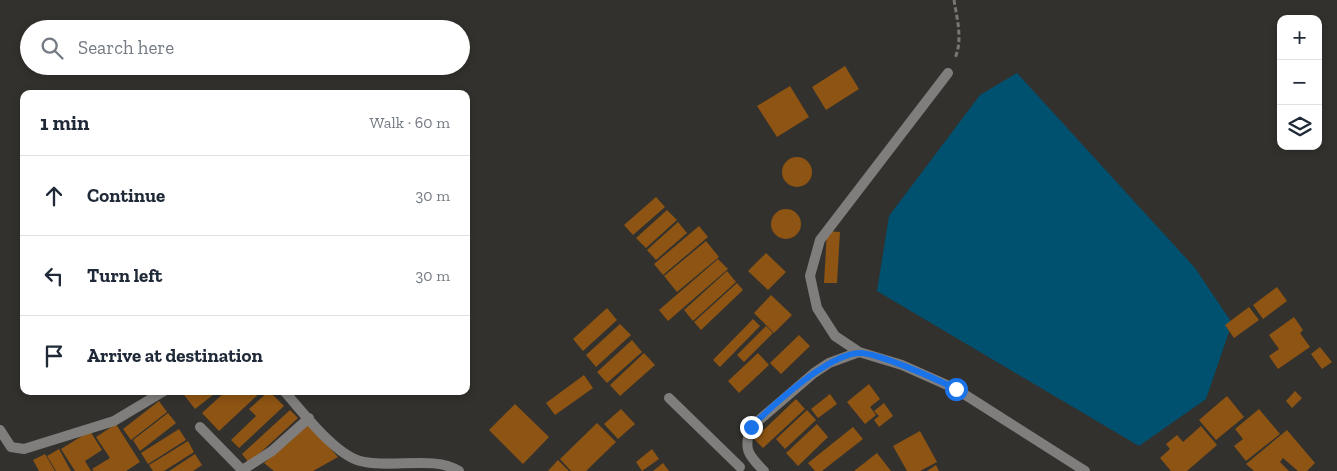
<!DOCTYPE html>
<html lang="en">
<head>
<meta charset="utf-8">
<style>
	body { margin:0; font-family:"Zilla Slab",serif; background:#f2f2f3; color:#1f2937 }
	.controls { position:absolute; right:15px; top:15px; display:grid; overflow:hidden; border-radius:10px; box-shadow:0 2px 8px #0003 }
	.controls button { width:45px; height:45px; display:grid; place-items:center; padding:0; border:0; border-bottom:1px solid #e0e1e3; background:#fff; color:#1f2937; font:25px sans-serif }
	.stop { position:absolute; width:15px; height:15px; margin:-11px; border:4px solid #1a73e8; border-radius:50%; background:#fff }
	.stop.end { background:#1a73e8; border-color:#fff; box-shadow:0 1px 5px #0008 }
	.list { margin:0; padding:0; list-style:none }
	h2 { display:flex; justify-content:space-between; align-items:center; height:65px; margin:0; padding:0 20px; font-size:21px }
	h2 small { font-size:16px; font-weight:400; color:#747a83 }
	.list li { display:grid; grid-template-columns:32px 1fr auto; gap:15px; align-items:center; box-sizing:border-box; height:80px; padding:0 20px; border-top:1px solid #e0e1e3 }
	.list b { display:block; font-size:19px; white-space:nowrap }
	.list em { font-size:16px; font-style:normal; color:#747a83 }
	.icon { flex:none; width:28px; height:28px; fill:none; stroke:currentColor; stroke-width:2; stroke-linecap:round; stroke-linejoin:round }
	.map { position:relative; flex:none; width:1337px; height:471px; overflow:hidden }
	.search { position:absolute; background:#fff; box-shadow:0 2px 8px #0003; left:20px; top:20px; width:450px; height:55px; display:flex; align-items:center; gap:12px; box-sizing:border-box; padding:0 18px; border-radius:28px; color:#747a83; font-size:19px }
	.panel { position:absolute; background:#fff; box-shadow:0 2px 8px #0003; left:20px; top:90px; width:450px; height:305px; border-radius:10px }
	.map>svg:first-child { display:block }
	.water { fill:#005170 }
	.building { fill:#8d5413 }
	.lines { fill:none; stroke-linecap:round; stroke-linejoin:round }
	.path { stroke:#797774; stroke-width:3; stroke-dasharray:5 2.5; stroke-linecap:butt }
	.minor { stroke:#807e7d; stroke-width:10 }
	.route { stroke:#1a73e8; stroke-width:6 }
</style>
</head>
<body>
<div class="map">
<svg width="1337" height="471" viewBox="0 0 1337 471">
	<rect width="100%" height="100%" fill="#33312d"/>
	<path class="water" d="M1017,73L1195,268L1232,323L1206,399L1139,446L877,291L889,216L980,95Z"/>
	<path class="building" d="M845,66L859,89L826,110L812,87Z
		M790,86L809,117L777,137L757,106Z
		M782 172a15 15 0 1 1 30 0a15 15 0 1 1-30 0Z
		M656,197L665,207L633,235L624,225Z
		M771 224a15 15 0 1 1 30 0a15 15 0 1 1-30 0Z
		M667,210L677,220L646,248L636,238Z
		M678,222L687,233L656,260L647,250Z
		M699,226L708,237L663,275L654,264Z
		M827,231L840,232L837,283H824Z
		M706,241L719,257L677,292L664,276Z
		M766,253L786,272L768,290L748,271Z
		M718,259L728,269L668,321L659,310Z
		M727,271L736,282L693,321L684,310Z
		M737,283L743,290L701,330L694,322Z
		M1277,287L1287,301L1263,319L1253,305Z
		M771,295L792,315L774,333L754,313Z
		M1249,307L1259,320L1234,338L1225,325Z
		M607,308L617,320L583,351L573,339Z
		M1294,317L1303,330L1300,333L1310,347L1278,369L1269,356L1279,349L1269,335Z
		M753,319L760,326L720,367L713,360Z
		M620,324L631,335L596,367L586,355Z
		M766,326L773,333L744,362L737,355Z
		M799,335L810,346L781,374L770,363Z
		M632,340L642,352L607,383L597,372Z
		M1320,347L1332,362L1322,369L1311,354Z
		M644,353L655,365L620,396L610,385Z
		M758,353L769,365L739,393L728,381Z
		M584,375L593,388L555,415L546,403Z
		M869,384L880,399L870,407L876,415L865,424L847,402Z
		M181,391H218L195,409Z
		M226,391H262L219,431L202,413Z
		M269,391L284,406L239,448L231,440L256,416L249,409Z
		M1295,391L1302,398L1292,408L1286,401Z
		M830,394L837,404L818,418L811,409Z
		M1227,396L1244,417L1216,440L1199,420Z
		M796,399L805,409L763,448L754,439Z
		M159,401L167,412L131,440L123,429Z
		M884,403L893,416L879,427L874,420L879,416L874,411Z
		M515,404L549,437L523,464L489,430Z
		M621,409L635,424L618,439L604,424Z
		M1259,409L1280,434L1246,461L1234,446L1243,439L1235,429Z
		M290,410L298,418L249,463L242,454Z
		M807,410L816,420L785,449L776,439Z
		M168,413L176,423L140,451L133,440Z
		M597,423L616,442L586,471H571L560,459Z
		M116,424L140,462L126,471H94L92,469L110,458L96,437Z
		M308,424L338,457L313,471H274L264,463Z
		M817,424L828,437L798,466L786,453Z
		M1201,426L1217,445L1187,471H1171L1160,458L1170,449L1166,444L1177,435L1183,442Z
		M853,427L863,439L822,471H815L808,463Z
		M179,429L186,440L148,464L141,453Z
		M1287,430L1315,463L1307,471H1298L1283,458L1280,462L1289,471H1254L1246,464Z
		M90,431L102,450L85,461L91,471H75L61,449Z
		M920,431L937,462L920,471H907L893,446Z
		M188,441L194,452L164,471H153L149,465Z
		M59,449L71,471H56L47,456Z
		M652,449L659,459L642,471L636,462Z
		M877,453L891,471H854Z
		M45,454L55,471H39L33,460Z
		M195,454L202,465L193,471H169Z
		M558,460L569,471H548Z
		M663,463L669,471H653Z
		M936,465L939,471H927Z"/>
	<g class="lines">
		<path class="path" d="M954,0C957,19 963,40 955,58"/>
		<path class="minor" d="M948,73L820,240L810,276L817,308L835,336L859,352L902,365L956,389L1085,471
			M284,391C302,411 334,454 360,461C390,469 434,455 459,471
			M669,398L740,467
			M200,427L243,471
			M0,430L11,447L24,449L114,421L164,391
			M241,471L272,451L309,418
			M764,471C748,455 743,449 751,427L814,373L829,363L859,352"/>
	</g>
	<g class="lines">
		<path class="route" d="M751,427C773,405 826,356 858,353C875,351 938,380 956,389"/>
	</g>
</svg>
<div class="controls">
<button>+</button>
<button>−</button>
<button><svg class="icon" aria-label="layers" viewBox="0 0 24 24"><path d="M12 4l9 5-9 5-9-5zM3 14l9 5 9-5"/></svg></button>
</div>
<div class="stop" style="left:956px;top:389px"></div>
<div class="stop end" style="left:751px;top:427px"></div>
<div class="search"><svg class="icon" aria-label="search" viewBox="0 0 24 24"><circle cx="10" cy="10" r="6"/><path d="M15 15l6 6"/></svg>Search here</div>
<section class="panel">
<h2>1 min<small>Walk · 60 m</small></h2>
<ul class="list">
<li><svg class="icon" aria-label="ahead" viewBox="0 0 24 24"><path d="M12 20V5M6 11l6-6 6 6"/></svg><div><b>Continue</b></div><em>30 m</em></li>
<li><svg class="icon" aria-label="left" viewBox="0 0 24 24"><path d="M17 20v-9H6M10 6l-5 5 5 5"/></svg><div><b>Turn left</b></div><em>30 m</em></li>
<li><svg class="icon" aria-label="arrive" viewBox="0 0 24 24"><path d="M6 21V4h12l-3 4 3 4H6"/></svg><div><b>Arrive at destination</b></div></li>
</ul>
</section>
</div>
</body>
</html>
